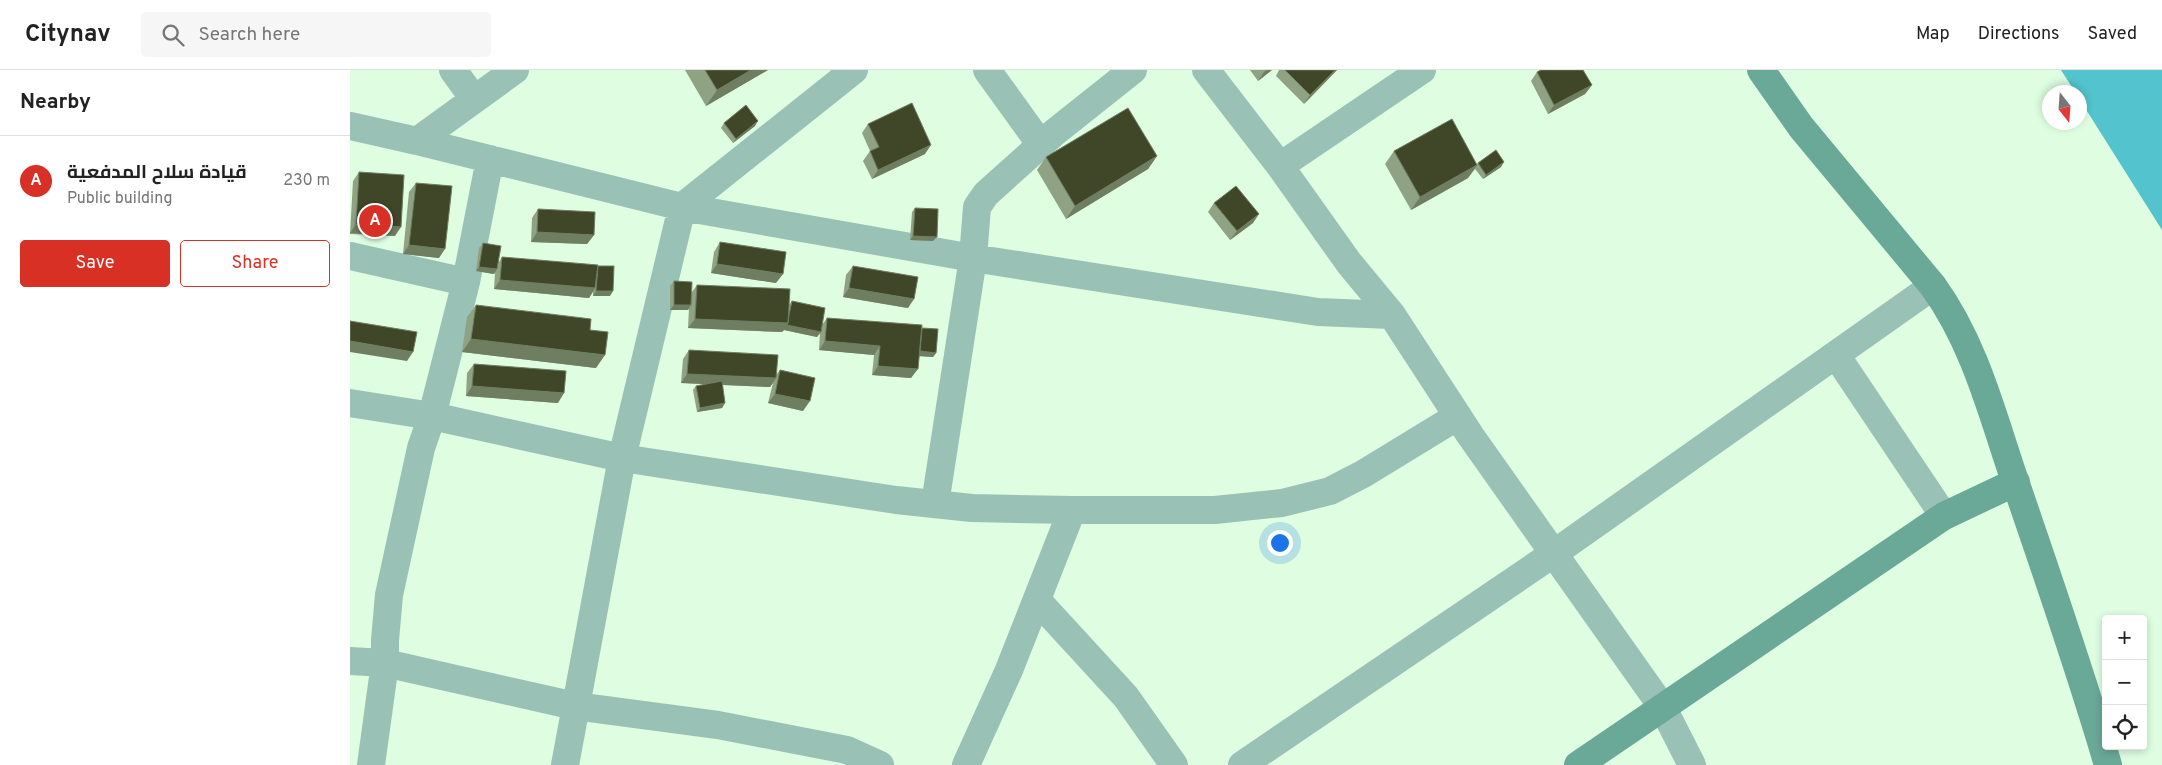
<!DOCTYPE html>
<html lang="en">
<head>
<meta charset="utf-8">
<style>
	body { margin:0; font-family:Overpass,Cairo,sans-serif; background:#f6f6f6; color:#222 }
	.controls { position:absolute; right:15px; bottom:15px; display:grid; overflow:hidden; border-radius:5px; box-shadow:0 2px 8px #0003 }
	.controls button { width:45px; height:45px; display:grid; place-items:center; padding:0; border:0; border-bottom:1px solid #e0e0e0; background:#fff; color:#222; font:25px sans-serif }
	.compass { position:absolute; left:1692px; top:15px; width:45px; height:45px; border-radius:50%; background:#fff; box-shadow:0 2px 8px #0003; rotate:163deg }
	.you { position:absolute; left:929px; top:472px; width:18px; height:18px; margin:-12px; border:4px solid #fff; border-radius:50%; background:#1a73e8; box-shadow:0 0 0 8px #1a73e833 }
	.badge { display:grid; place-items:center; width:32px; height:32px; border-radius:50%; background:#d93025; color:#fff; font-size:16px; font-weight:700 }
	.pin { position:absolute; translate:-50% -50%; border:2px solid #fff; box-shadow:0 1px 5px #0006 }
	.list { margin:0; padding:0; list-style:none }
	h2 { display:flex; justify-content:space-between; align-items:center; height:65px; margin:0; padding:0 20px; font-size:21px }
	h2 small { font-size:16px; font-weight:400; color:#767676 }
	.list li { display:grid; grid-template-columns:32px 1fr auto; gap:15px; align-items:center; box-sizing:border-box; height:90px; padding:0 20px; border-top:1px solid #e0e0e0 }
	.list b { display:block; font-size:19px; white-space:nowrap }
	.list p { margin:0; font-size:16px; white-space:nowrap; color:#767676 }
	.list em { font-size:16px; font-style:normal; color:#767676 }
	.actions { display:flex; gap:10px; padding:15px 20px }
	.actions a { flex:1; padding:11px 0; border:1px solid #d93025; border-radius:5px; text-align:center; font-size:18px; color:#d93025 }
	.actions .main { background:#d93025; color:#fff }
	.icon { flex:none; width:28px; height:28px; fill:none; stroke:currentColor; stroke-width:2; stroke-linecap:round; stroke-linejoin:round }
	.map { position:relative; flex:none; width:1812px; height:695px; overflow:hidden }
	header { display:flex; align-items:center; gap:30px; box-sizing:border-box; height:70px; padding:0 25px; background:#fff; border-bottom:1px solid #e0e0e0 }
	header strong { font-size:24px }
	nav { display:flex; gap:28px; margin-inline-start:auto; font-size:18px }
	.search { width:350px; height:45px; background:#f6f6f6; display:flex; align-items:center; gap:12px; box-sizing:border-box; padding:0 18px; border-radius:5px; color:#767676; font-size:19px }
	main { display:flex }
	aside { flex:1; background:#fff }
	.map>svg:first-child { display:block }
	.water { fill:#53c4ce }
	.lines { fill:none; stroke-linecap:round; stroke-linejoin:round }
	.street { stroke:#99c1b6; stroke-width:28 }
	.secondary { stroke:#6aa898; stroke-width:28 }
	.wall { fill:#8fa284 }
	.shaded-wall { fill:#6f7e60 }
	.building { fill:#404728; stroke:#6f7e60 }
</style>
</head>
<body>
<header>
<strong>Citynav</strong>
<div class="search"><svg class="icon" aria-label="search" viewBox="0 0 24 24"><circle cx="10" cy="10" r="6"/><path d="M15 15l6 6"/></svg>Search here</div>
<nav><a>Map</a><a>Directions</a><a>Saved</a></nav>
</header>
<main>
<aside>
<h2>Nearby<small></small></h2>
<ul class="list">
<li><span class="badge">A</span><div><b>قيادة سلاح المدفعية</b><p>Public building</p></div><em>230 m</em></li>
</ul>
<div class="actions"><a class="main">Save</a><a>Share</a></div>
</aside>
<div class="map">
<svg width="1812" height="695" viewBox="0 0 1812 695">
	<rect width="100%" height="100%" fill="#defde1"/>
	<path class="water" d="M1711,0H1812V160L1730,30V22H1725Z"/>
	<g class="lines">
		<path class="street" d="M103,0L124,29
			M637,0L691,75
			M856,0L930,96L999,193L1042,245L1120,365L1313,638L1342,695
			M0,56L67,71L332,137L623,188L968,242L1042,245
			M67,71L165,0
			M930,96L1072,0
			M0,186L116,212
			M1486,285L1594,446
			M0,333L82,346L272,388L546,430L622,438L722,440H865L932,433L980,421L1013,404L1108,346
			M585,434L623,188L627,137L636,124L705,62L783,0
			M687,530L776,627L824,695
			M0,591L35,593L225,636L368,655L497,680L530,695
			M21,695L35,593V570L39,525L71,378L82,346L116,212L140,89
			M215,695L272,388L332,137L504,0
			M616,695L659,600L722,440
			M892,695L1203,484L1583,216"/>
		<path class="secondary" d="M1411,0L1451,57L1583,216C1625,274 1642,344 1665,411C1697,505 1730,599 1758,695
			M1228,695L1594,446L1666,412"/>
	</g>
	<path class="wall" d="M335,0H418L356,36Z
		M900,0H922L908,11Z
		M929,0H987L954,34L926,6Z
		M1187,2L1242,15L1235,24L1198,44L1181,11Z
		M374,53L405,56L383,73L371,58Z
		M518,54L575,84L522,109L513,91L520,81L512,63Z
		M1044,81L1127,94L1128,93L1151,97L1133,109L1125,99L1118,108L1061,140L1035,94Z
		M807,86L798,99L716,149L687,100L696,87Z
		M9,102L45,166L0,164L3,111Z
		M66,113L89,188L53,184L59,122Z
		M864,133L903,153L880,170L858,142Z
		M565,138L583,171L560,170L562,142Z
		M188,139L244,165L237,174L181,172L182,148Z
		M370,172L426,213L361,203L364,182Z
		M133,173L149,192L152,187L248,196L260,226H243V222L239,228L144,219L145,202L144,204L126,201L129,178Z
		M503,196L558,238L493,227L496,205Z
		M324,211L342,222L347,215L439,235L442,231L472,255L477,248L571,259L586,283L583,287L569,286L561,308L522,305L524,285L469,280L470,262L467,267L434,260L432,262L338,258L339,238L338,240H320V216Z
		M126,235L240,260L246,298L112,282L117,247Z
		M339,280L426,305L430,300L453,341L418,333L423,313L420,317L372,315L375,333L372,338L347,342L343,320L346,316L355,314L331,313L333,289Z
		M124,294L208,333L116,326L117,303Z"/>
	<path class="shaded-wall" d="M401,0H418L356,36L367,20Z
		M917,0H922L908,11L914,2Z
		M985,0H987L954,34L960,25Z
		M1242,15L1235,24L1198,44L1204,35Z
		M408,51L405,56L383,73L386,69Z
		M581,75L575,84L522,109L528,100Z
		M807,86L798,99L716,149L725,136Z
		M1154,92L1151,97L1133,109L1136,105Z
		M1127,95L1118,108L1061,140L1070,127Z
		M909,144L903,153L880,170L887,161Z
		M6,154L51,157L45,166L0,163Z
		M187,162L244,165L237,174L181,172Z
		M563,166L587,167L583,171L560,170Z
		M59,175L95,179L89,188L53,184Z
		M367,194L433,204L426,213L361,203Z
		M129,197L147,199L144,204L126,201Z
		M150,210L245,218L239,228L144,219Z
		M499,218L564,229L558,238L493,227Z
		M246,221H263L260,226H243Z
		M324,235H341L338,240H320Z
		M345,249L438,253L471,262L467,267L434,260L432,262L338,258Z
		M121,269L255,285L246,298L112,282Z
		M0,271L63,282L57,291L0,282Z
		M475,271L530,276L524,285L469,280Z
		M570,281L586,283L583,287L567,286Z
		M528,296L568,299L561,308L522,305Z
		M337,304L426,308L420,317L331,313Z
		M122,316L214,323L208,333L116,326Z
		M425,324L460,331L453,341L418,333Z
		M375,333L372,338L347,342L350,338Z"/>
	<path class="building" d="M355,0H401L367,20Z
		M935,0H985L960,25Z
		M1191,0H1233L1242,15L1204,35L1187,2Z
		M562,33L581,75L528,100L520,81L529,77L518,54Z
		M396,35L408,51L386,69L374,53Z
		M778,38L807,86L725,136L696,87Z
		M1102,49L1127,95L1070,127L1044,81Z
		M1146,80L1154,92L1136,105L1128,93Z
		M9,102L54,105L51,157L6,154Z
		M66,113L102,116L95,179L59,175Z
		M886,116L909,144L887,161L864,133Z
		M565,138L588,139L587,167L563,166Z
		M188,139L245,142L244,165L187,162Z
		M370,172L436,182L433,204L367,194Z
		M133,173L151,176L147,199L129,197Z
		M152,187L248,195L245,218L150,210Z
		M248,196H264L263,221H246Z
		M503,196L568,207L564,229L499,218Z
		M324,211L342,212L341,235H324Z
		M347,215L440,219L438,253L345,249Z
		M442,231L475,238L471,262L437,255L438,253L439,245Z
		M126,235L241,249L240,260L258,262L255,285L121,269Z
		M477,248L572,255L568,299L528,296L530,276L475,271Z
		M0,251L67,262L63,282L0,271Z
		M572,258L588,259L586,283L570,281Z
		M339,280L428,285L426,308L337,304Z
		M124,294L216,301L214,323L122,316Z
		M430,300L465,308L460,331L425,324Z
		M372,311L375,333L350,338L346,316Z"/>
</svg>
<div class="controls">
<button>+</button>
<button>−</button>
<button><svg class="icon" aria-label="locate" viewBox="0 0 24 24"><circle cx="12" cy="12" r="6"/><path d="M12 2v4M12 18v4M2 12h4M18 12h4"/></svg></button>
</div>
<svg class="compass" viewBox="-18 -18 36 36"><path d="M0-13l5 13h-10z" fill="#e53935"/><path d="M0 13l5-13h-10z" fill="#767676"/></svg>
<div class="you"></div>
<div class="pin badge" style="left:25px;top:151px">A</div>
</div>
</main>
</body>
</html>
